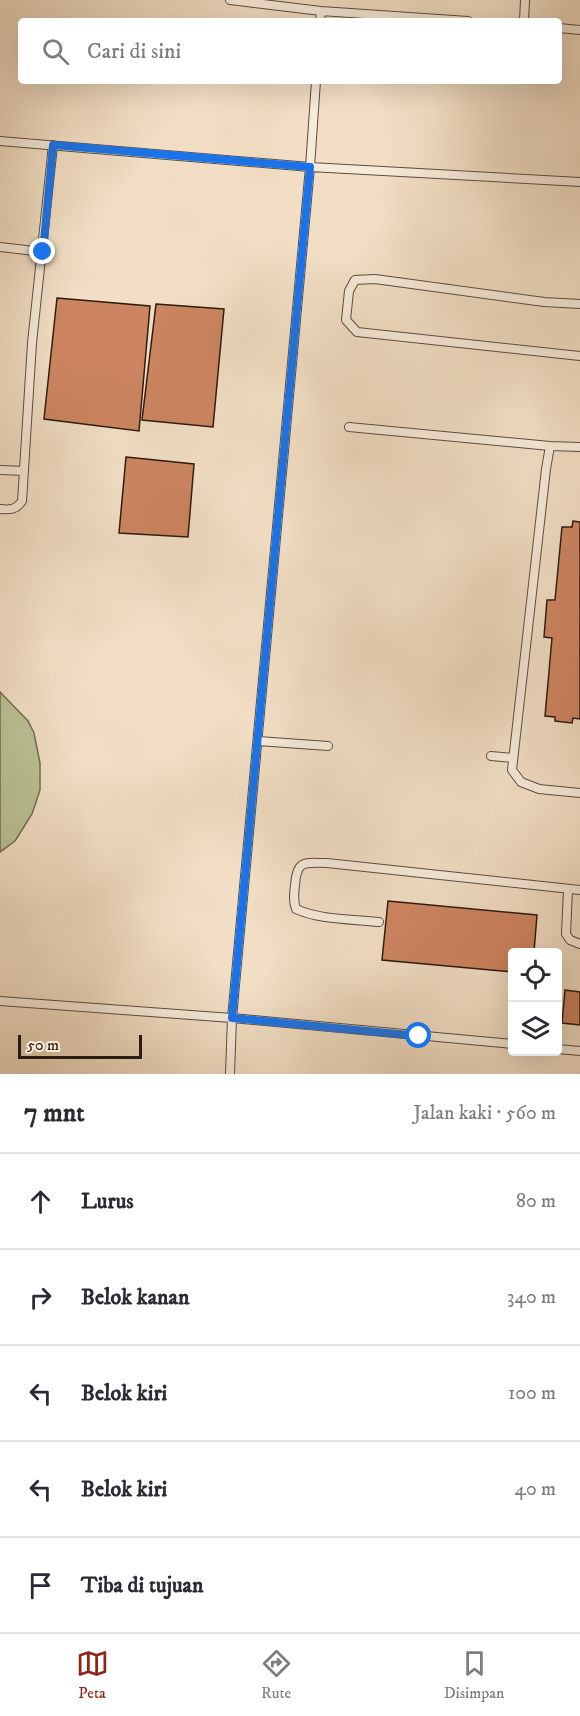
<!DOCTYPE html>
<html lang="id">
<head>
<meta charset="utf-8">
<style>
	body { margin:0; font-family:"IM FELL DW Pica",serif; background:#f2f2f3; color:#2b2b33 }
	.controls { position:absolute; right:18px; bottom:18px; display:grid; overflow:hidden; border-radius:6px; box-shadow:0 6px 24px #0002 }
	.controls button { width:54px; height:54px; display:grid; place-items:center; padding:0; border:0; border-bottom:2px solid #e1e1e2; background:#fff; color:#2b2b33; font:30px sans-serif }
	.scale { position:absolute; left:18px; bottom:15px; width:124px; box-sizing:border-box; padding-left:6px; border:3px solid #2c1c11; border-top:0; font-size:16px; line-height:21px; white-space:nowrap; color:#2c1c11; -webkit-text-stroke:4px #f6ead9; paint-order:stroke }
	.stop { position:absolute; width:18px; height:18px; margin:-14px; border:4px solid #1a73e8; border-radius:50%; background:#fff }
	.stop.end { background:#1a73e8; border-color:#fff; box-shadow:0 2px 6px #0008 }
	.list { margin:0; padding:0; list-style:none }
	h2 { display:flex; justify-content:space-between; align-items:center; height:78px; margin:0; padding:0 24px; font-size:26px }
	h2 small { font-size:20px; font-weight:400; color:#7c7c81 }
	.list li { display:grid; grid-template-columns:39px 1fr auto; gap:18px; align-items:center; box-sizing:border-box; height:96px; padding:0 24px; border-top:2px solid #e1e1e2 }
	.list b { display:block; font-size:22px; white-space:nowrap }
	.list em { font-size:20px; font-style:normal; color:#7c7c81 }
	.icon { flex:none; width:33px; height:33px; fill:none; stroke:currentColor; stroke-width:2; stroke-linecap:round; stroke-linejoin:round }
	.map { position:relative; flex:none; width:580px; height:1074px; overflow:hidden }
	.search { position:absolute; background:#fff; box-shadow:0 6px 24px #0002; left:18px; right:18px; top:18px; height:66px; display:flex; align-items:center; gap:15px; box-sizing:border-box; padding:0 21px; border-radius:6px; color:#7c7c81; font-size:22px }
	.sheet { height:558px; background:#fff }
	nav { display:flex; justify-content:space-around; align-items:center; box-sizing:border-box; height:84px; border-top:2px solid #e1e1e2; background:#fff; font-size:16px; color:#7c7c81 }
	nav a { display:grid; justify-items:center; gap:3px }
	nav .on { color:#8f2418 }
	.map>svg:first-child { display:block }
	.green { fill:#b9c195; stroke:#726e53; stroke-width:1.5 }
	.building { fill:#cd8561; stroke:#2c1c11; stroke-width:1.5 }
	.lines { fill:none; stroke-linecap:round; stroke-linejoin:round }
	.service-casing { stroke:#5d4c3e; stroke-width:10 }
	.service { stroke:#f6ead9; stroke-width:8 }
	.route { stroke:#1a73e8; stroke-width:8 }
</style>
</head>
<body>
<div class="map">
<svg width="580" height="1074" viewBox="0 0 580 1074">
	<rect width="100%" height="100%" fill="#f1dec4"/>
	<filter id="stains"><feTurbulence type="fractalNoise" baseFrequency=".00333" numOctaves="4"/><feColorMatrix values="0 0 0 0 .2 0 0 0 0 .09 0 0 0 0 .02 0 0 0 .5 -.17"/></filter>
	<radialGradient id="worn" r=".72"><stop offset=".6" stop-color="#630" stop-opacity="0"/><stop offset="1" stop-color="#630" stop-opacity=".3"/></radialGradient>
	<path class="green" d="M0,692L28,721L34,733L40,763V790L32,814L15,841L0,852Z"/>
	<path class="building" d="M57,298L150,306L139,431L44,419Z
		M156,304L224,309L213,427L142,420Z
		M126,457L194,464L188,537L119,533Z
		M573,521L580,522V719L573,718L572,723L555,721V717L545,716L552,638L544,637L547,600H555L562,527H572Z
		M388,901L537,915L534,952H512V972L382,960Z
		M565,990L580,992V1025L562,1023Z"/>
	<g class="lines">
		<defs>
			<path id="service" d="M230,0L321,11L468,21
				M320,21L321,11
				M524,21L525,0
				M559,28L580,30
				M0,141L310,167L580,182
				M0,247L43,252
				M580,304L544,302L375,279L355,280L349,291L346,320L357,332L580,356
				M349,427L550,446
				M580,447L550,446L546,469L512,770L521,782L539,789L580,793
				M0,470L24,471
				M0,509C10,510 16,510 22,501L32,343L53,145
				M258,741L328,746
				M491,756L513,758
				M568,890L566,934L570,940L580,944
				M379,922C352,919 320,920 296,909C293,901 294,894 295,885C297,859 305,863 327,863L580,890
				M0,1001L232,1018L512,1044
				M558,1049L580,1051
				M230,1074L232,1018L310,167L316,81"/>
		</defs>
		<use href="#service" class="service-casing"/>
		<use href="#service" class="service"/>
	</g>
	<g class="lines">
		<path class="route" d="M43,252L53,145L310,167L232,1018L419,1036"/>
	</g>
	<rect width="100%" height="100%" filter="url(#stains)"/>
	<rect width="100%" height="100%" fill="url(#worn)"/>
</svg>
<div class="controls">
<button><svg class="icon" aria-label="locate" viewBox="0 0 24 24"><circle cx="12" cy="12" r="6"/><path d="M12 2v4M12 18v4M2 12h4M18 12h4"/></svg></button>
<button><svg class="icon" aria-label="layers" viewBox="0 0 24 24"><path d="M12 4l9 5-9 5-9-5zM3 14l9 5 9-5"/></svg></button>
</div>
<div class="scale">50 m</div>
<div class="stop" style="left:419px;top:1036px"></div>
<div class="stop end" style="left:43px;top:252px"></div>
<div class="search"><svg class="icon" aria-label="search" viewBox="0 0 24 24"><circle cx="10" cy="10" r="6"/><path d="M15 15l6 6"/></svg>Cari di sini</div>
</div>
<section class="sheet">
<h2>7 mnt<small>Jalan kaki · 560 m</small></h2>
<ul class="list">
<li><svg class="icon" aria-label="ahead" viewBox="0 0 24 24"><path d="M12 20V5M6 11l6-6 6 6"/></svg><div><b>Lurus</b></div><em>80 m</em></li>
<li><svg class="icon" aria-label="right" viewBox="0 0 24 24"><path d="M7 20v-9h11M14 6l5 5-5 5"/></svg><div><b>Belok kanan</b></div><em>340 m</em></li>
<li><svg class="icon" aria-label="left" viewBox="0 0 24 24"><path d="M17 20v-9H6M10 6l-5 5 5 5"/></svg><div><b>Belok kiri</b></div><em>100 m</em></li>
<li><svg class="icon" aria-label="left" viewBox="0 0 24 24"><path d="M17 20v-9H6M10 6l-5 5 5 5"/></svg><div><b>Belok kiri</b></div><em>40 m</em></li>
<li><svg class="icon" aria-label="arrive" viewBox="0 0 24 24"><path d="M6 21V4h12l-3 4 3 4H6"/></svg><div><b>Tiba di tujuan</b></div></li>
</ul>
</section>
<nav>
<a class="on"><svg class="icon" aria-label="map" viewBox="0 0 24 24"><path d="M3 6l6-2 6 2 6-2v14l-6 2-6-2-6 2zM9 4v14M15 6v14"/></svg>Peta</a>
<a><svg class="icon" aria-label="directions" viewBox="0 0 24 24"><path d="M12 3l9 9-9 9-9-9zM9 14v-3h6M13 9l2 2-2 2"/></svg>Rute</a>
<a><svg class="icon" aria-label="saved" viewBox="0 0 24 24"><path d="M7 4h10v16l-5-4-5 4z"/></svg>Disimpan</a>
</nav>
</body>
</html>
